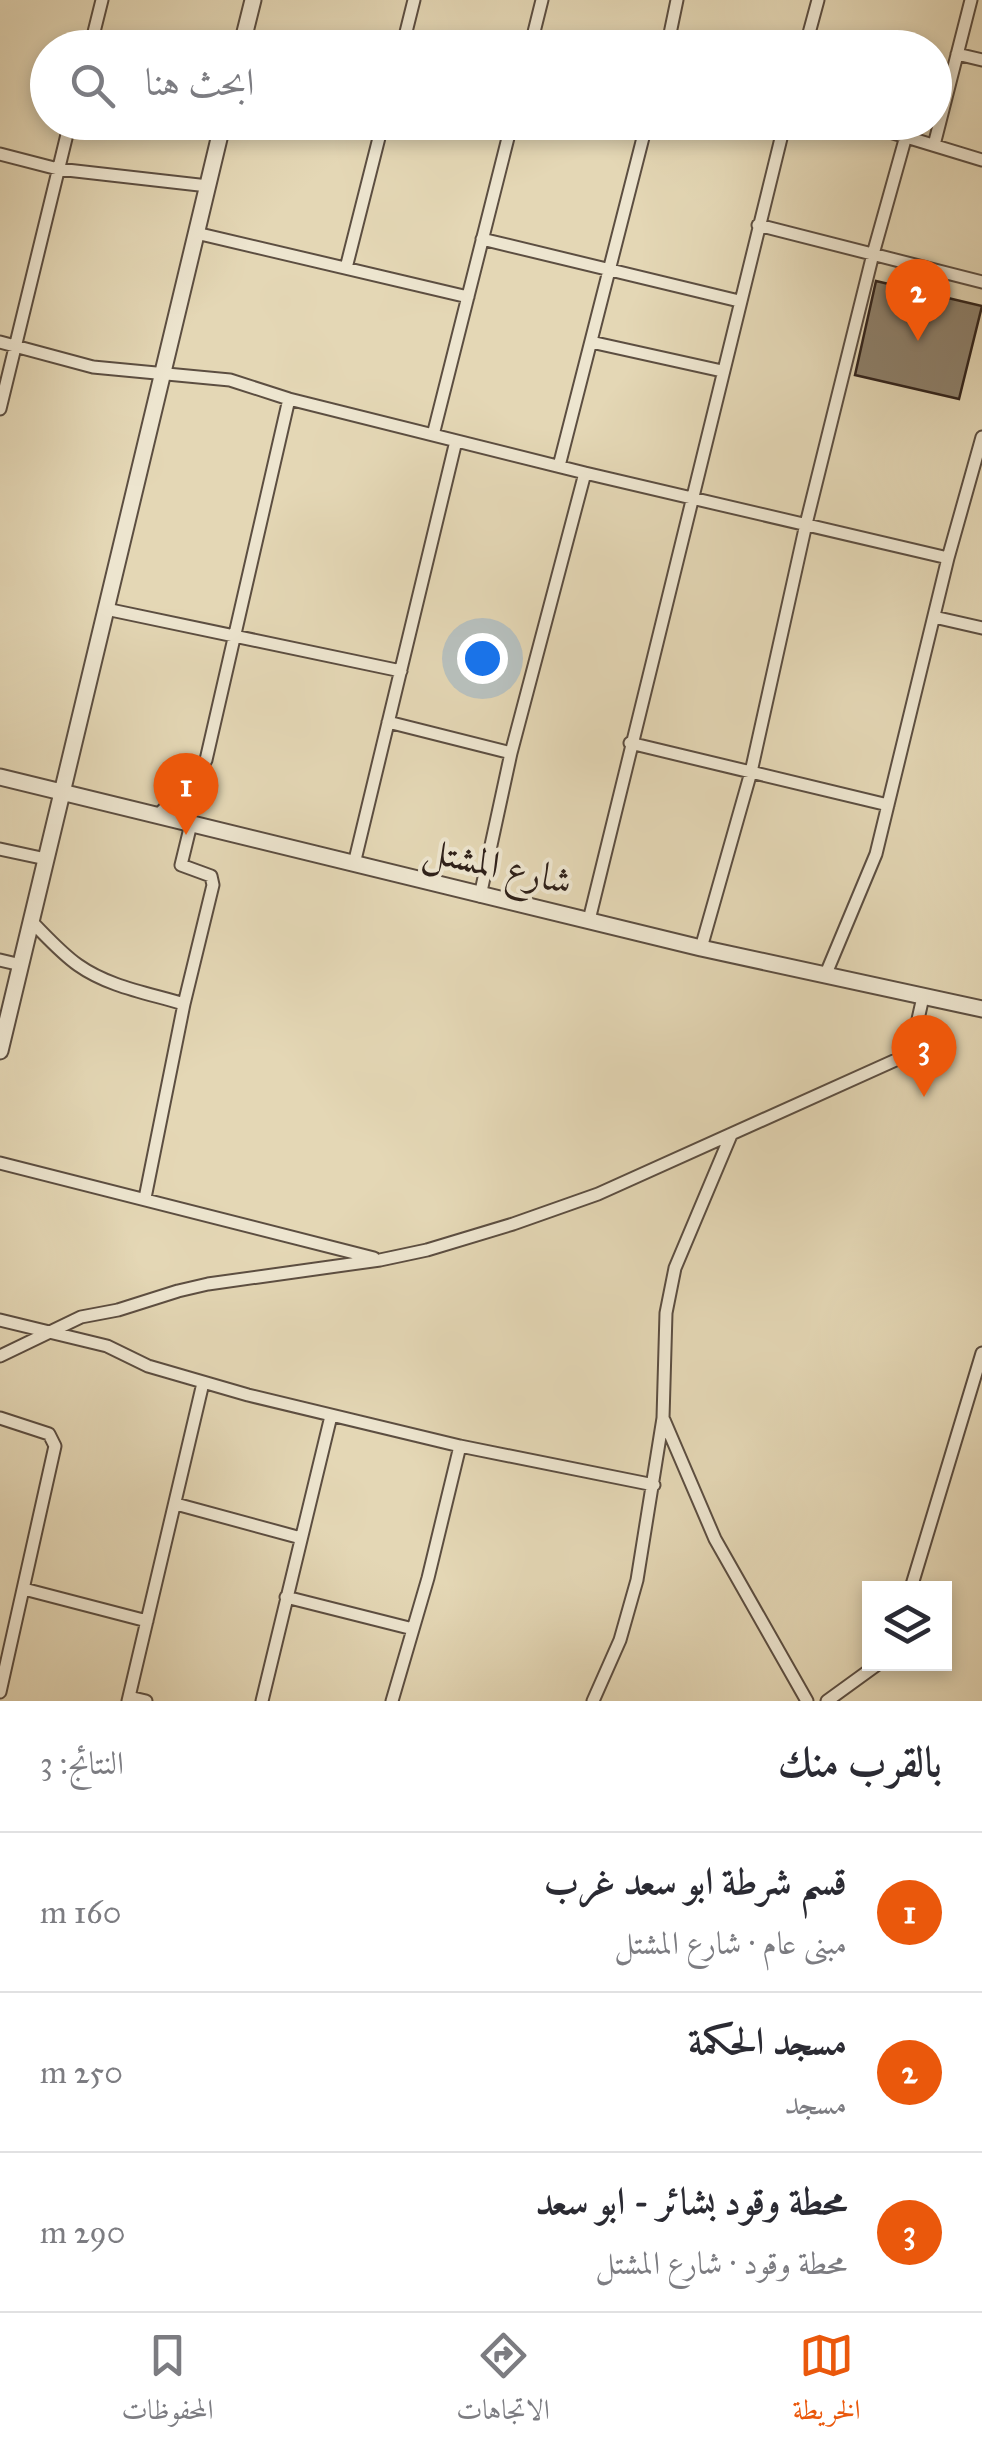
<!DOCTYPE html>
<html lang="ar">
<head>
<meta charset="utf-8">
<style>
	body { margin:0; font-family:"IM FELL Great Primer",Amiri,serif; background:#f7f7f7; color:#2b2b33; direction:rtl }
	.controls { position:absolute; right:30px; bottom:30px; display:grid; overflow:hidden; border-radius:0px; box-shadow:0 5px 15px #0003 }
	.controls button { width:90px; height:90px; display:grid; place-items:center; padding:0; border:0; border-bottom:2px solid #e1e1e2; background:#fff; color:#2b2b33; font:50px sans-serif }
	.you { position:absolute; left:482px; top:658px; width:35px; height:35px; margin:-25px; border:8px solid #fff; border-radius:50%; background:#1a73e8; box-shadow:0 0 0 15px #1a73e833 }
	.badge { display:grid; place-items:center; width:65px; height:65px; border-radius:50%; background:#ea580c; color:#fff; font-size:32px; font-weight:700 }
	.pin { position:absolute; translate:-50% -82px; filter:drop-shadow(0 2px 5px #0008) }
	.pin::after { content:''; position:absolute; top:52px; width:35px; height:30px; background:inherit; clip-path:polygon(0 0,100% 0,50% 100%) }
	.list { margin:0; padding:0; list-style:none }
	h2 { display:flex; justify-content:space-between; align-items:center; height:130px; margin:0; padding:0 40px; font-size:42px }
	h2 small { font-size:32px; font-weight:400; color:#7c7c81 }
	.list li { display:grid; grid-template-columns:65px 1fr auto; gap:30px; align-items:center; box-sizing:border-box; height:160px; padding:0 40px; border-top:2px solid #e1e1e2 }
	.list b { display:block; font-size:38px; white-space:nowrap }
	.list p { margin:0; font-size:32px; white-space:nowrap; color:#7c7c81 }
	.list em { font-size:32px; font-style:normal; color:#7c7c81 }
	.icon { flex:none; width:55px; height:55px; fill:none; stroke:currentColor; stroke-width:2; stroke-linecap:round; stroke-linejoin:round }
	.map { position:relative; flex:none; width:982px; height:1701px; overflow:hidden; direction:ltr }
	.search { position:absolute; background:#fff; box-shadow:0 5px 15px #0003; left:30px; right:30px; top:30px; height:110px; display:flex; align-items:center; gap:25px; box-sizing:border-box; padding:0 35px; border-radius:55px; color:#7c7c81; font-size:38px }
	.sheet { height:610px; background:#fff }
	nav { display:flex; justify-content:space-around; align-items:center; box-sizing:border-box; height:140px; border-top:2px solid #e1e1e2; background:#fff; font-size:28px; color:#7c7c81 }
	nav a { display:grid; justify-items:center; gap:5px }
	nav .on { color:#ea580c }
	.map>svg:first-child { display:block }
	.building { fill:#8d806b; stroke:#2f211a; stroke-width:2.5 }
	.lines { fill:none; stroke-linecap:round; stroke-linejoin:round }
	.minor-casing { stroke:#5c4e41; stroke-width:15 }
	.tertiary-casing { stroke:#5c4e41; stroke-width:19 }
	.minor { stroke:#ede5cf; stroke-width:11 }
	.tertiary { stroke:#ede5cf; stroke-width:15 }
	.labels { text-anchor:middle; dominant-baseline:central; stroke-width:8; stroke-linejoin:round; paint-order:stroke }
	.street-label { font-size:38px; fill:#2f211a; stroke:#ede5cf }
</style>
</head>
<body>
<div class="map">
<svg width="982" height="1701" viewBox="0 0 982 1701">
	<rect width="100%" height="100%" fill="#e4d7b5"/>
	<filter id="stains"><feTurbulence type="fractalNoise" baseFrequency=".002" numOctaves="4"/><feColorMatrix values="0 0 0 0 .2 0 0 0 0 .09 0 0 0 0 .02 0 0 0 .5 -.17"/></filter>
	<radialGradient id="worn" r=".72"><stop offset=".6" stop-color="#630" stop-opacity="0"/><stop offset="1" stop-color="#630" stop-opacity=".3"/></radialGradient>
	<path class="building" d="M876,281L982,306L959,399L855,375Z"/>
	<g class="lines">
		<defs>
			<path id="minor" d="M90,48L102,0
				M402,48L414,0
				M530,48L542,0
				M667,48L677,0
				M805,48L818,0
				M957,54L982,60
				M857,122L982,160
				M934,145L971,0
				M0,154L58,169L208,186
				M758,225L982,282
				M196,233L468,297
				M482,239L739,301
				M346,268L383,122
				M0,342L93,367L230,380L289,399L585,473L948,558
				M591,342L722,371
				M0,409L70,122
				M433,435L512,122
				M559,466L647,122
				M106,609L401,671
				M934,617L982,628
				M388,722L511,753
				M630,743L888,805
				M157,816L199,773L206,760L289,399
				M0,849L46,859
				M354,864L456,441
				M480,896L511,753L585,473
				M589,920L785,122
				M31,921C46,936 61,953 78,965C109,987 148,993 184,1004
				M701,948L751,772L806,524L873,254L906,136
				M0,960L21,965
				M825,976L876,854L948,558L982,437
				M0,1163L374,1258
				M145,1198L184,1004L213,885L211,876L181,865L191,824
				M0,1320L107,1346L148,1366L248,1395L460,1446L428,1578L392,1701
				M0,1356L81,1317L118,1310L178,1291L208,1284L380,1260L427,1250L513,1224L598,1194L898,1059L914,1037L923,997
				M0,1418L49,1434L55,1446L0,1692
				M664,1420L715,1539L807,1701
				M460,1446L654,1485
				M176,1504L301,1538
				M911,1588L982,1353
				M24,1589L147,1621
				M286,1597L413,1629
				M129,1697L146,1701
				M128,1701L203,1383
				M262,1701L331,1416
				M593,1701L620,1640L637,1580L663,1418L666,1313L675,1268L731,1135
				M827,1701L878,1664"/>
			<path id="tertiary" d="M241,48L253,0
				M0,777L701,948L982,1009
				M0,1051L223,122"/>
		</defs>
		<use href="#minor" class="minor-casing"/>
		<use href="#tertiary" class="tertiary-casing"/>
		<use href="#minor" class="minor"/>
		<use href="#tertiary" class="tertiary"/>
	</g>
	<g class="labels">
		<g class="street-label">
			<text transform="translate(498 865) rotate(13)">شارع المشتل</text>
		</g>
	</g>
	<rect width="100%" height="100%" filter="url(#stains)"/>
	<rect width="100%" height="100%" fill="url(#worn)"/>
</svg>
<div class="controls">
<button><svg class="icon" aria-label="layers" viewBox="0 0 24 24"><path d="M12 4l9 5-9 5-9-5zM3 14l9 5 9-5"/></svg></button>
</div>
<div class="you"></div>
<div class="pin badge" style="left:186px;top:835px">1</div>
<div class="pin badge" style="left:918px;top:341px">2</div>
<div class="pin badge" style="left:924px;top:1097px">3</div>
<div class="search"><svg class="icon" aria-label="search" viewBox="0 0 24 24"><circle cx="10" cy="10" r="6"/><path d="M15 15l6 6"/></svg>ابحث هنا</div>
</div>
<section class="sheet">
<h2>بالقرب منك<small>النتائج: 3</small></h2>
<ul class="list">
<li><span class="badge">1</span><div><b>قسم شرطة ابو سعد غرب</b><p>مبنى عام · شارع المشتل</p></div><em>160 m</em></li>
<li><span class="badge">2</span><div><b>مسجد الحكمة</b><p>مسجد</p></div><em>250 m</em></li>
<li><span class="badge">3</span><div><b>محطة وقود بشائر - ابو سعد</b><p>محطة وقود · شارع المشتل</p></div><em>290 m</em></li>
</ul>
</section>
<nav>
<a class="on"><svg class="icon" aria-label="map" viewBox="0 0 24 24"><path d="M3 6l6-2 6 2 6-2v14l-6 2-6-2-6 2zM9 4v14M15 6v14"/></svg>الخريطة</a>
<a><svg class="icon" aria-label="directions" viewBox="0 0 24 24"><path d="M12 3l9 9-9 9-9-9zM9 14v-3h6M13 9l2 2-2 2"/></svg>الاتجاهات</a>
<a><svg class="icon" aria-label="saved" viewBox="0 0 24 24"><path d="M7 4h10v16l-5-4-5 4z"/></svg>المحفوظات</a>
</nav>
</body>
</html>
